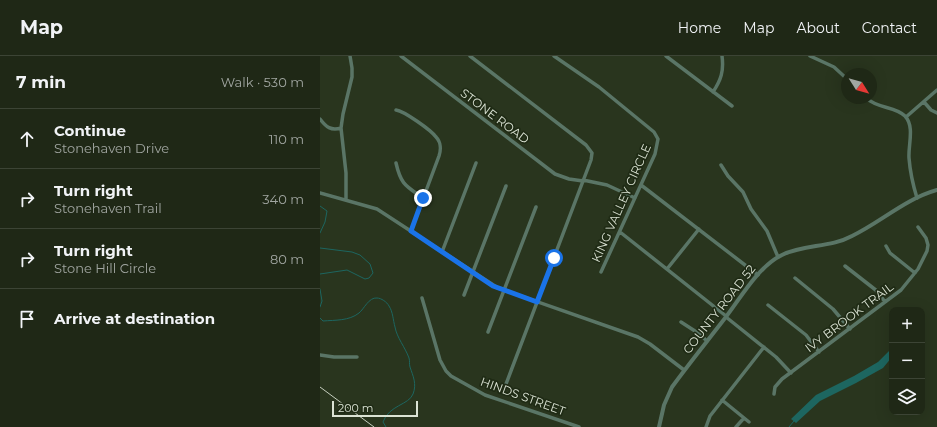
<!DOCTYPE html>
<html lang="en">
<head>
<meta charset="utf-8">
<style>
	body { margin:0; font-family:Montserrat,sans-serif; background:#2c3423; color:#f1f3f6 }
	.controls { position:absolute; right:12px; bottom:12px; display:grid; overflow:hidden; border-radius:8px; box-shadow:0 4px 16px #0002 }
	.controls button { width:36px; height:36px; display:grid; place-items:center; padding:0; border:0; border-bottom:1px solid #3c4435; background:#1f2816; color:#f1f3f6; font:20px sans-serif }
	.compass { position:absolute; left:521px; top:12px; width:36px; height:36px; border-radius:50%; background:#1f2816; box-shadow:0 4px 16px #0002; rotate:127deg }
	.scale { position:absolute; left:12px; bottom:10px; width:86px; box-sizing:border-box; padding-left:4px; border:2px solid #dbe3d4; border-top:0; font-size:11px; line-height:14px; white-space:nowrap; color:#dbe3d4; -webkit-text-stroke:3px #1f2b15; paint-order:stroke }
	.stop { position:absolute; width:12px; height:12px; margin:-9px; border:3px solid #1a73e8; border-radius:50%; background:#fff }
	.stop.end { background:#1a73e8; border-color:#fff; box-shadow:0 1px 4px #0008 }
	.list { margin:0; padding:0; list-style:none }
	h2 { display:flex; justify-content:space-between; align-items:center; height:52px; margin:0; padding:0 16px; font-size:17px }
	h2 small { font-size:13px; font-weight:400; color:#a1a6a1 }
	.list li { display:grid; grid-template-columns:26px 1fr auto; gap:12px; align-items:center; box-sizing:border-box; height:60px; padding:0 16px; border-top:1px solid #3c4435 }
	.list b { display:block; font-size:15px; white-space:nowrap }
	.list p { margin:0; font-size:13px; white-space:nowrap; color:#a1a6a1 }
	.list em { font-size:13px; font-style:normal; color:#a1a6a1 }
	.icon { flex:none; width:22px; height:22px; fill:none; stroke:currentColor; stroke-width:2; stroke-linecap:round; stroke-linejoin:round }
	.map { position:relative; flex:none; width:617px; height:371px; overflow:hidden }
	header { display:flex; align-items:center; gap:24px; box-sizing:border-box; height:56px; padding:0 20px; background:#1f2816; border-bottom:1px solid #3c4435 }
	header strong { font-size:19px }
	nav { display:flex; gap:22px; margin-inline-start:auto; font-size:14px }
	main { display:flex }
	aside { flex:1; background:#1f2816 }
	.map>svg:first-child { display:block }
	.water { fill:#1d6660 }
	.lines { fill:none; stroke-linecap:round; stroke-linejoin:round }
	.stream { stroke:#1d6660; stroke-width:1 }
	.minor { stroke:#5a7566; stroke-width:3.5 }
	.tertiary { stroke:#5a7566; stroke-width:4 }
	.rail { stroke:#c5cebe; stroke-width:1 }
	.route { stroke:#1a73e8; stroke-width:5 }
	.labels { text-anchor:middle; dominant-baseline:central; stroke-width:3.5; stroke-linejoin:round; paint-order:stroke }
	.street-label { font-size:12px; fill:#dbe3d4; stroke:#1f2b15 }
</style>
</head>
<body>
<header>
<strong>Map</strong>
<nav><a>Home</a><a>Map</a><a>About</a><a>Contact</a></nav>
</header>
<main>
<aside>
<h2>7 min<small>Walk · 530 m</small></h2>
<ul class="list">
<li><svg class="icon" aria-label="ahead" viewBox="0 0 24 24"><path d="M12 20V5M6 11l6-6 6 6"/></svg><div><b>Continue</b><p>Stonehaven Drive</p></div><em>110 m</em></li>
<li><svg class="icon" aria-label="right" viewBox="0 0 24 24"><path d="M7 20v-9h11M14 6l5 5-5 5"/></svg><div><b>Turn right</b><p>Stonehaven Trail</p></div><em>340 m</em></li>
<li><svg class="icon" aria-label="right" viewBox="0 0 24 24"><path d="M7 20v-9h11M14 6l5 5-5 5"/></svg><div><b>Turn right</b><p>Stone Hill Circle</p></div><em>80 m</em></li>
<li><svg class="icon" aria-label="arrive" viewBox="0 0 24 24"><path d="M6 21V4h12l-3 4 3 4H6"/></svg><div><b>Arrive at destination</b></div></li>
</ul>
</aside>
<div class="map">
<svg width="617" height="371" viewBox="0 0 617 371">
	<rect width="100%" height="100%" fill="#29351e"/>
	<path class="water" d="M572,292V301L563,312L536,327L500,345L476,367L471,363L496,339L534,320L558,306Z"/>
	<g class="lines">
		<path class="stream" d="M0,150L7,155L5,166L0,177
			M0,192L32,196L40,199L50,208L53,217L49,222L45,223L27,214L0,218
			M0,233L2,245L0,251
			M0,262L3,265C15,264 29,265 39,257C44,253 49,241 57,242C61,242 67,246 69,250C73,256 73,264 75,271C77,282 85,291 89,302C90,305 89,308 90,311C93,320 97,328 93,338C89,349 69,349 63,366L66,371
			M469,371L474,365"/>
		<path class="minor" d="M81,0L235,118L249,123L263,125
			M150,0L266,89L272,97L271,104L186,328
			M234,0L279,31L334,76L338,83L335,98L281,216
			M346,0L412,50
			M490,0L514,11L527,23
			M393,36C401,24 404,15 402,0
			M546,42C558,53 575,50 585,60C595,71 588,89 589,102C590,115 593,129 597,142
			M604,46L611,54L617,57
			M76,54C84,55 111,74 116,81C121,86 121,94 119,100L91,175
			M586,61L617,34
			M0,63C6,71 11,75 21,72
			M76,107C81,129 86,130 103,142
			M401,109L408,120L423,136L431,153L447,175L458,201
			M263,124L287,129L315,142
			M321,129L438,219
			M0,137L57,153L178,232L318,281L330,288L364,314
			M26,144V117L21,72L23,58L32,21V12L30,0
			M300,176L406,260
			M566,190L570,197L595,217
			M122,196L156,107
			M525,210L557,235L565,246
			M347,213L379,173
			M475,222L513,253L530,273
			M144,239L186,130
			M102,242L120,304L126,315L131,320L165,339L259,371
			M448,249L486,279L499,296
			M406,261L456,301L471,317
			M361,266L378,277L387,285
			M168,276L216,151
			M0,299L14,301H37
			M454,338L455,331L462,323L581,234L598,213L607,195L608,189L606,182L598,171
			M402,344L429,366
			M386,371L390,360L444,291
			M416,371L424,362"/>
		<path class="tertiary" d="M339,371L344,349L352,331C368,309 385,288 402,266C419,245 437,211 462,199C484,188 510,192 532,180C561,166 585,143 617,134"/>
		<path class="rail" d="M0,331L54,371"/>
	</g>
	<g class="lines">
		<path class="route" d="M103,142L91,175L173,230L217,246L234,202"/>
	</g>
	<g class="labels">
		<g class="street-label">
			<text transform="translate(175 60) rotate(37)">STONE ROAD</text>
			<text transform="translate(301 147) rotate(-66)">KING VALLEY CIRCLE</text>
			<text transform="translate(399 253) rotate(-52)">COUNTY ROAD 52</text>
			<text transform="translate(529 261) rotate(-37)">IVY BROOK TRAIL</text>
			<text transform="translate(203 340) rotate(20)">HINDS STREET</text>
		</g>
	</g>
</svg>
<div class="controls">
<button>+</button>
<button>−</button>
<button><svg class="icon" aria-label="layers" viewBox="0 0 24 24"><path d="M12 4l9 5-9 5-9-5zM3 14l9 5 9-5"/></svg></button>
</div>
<svg class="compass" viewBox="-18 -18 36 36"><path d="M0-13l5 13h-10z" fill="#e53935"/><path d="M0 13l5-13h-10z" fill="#a1a6a1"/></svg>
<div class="scale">200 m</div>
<div class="stop" style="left:234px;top:202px"></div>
<div class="stop end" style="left:103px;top:142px"></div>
</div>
</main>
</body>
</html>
